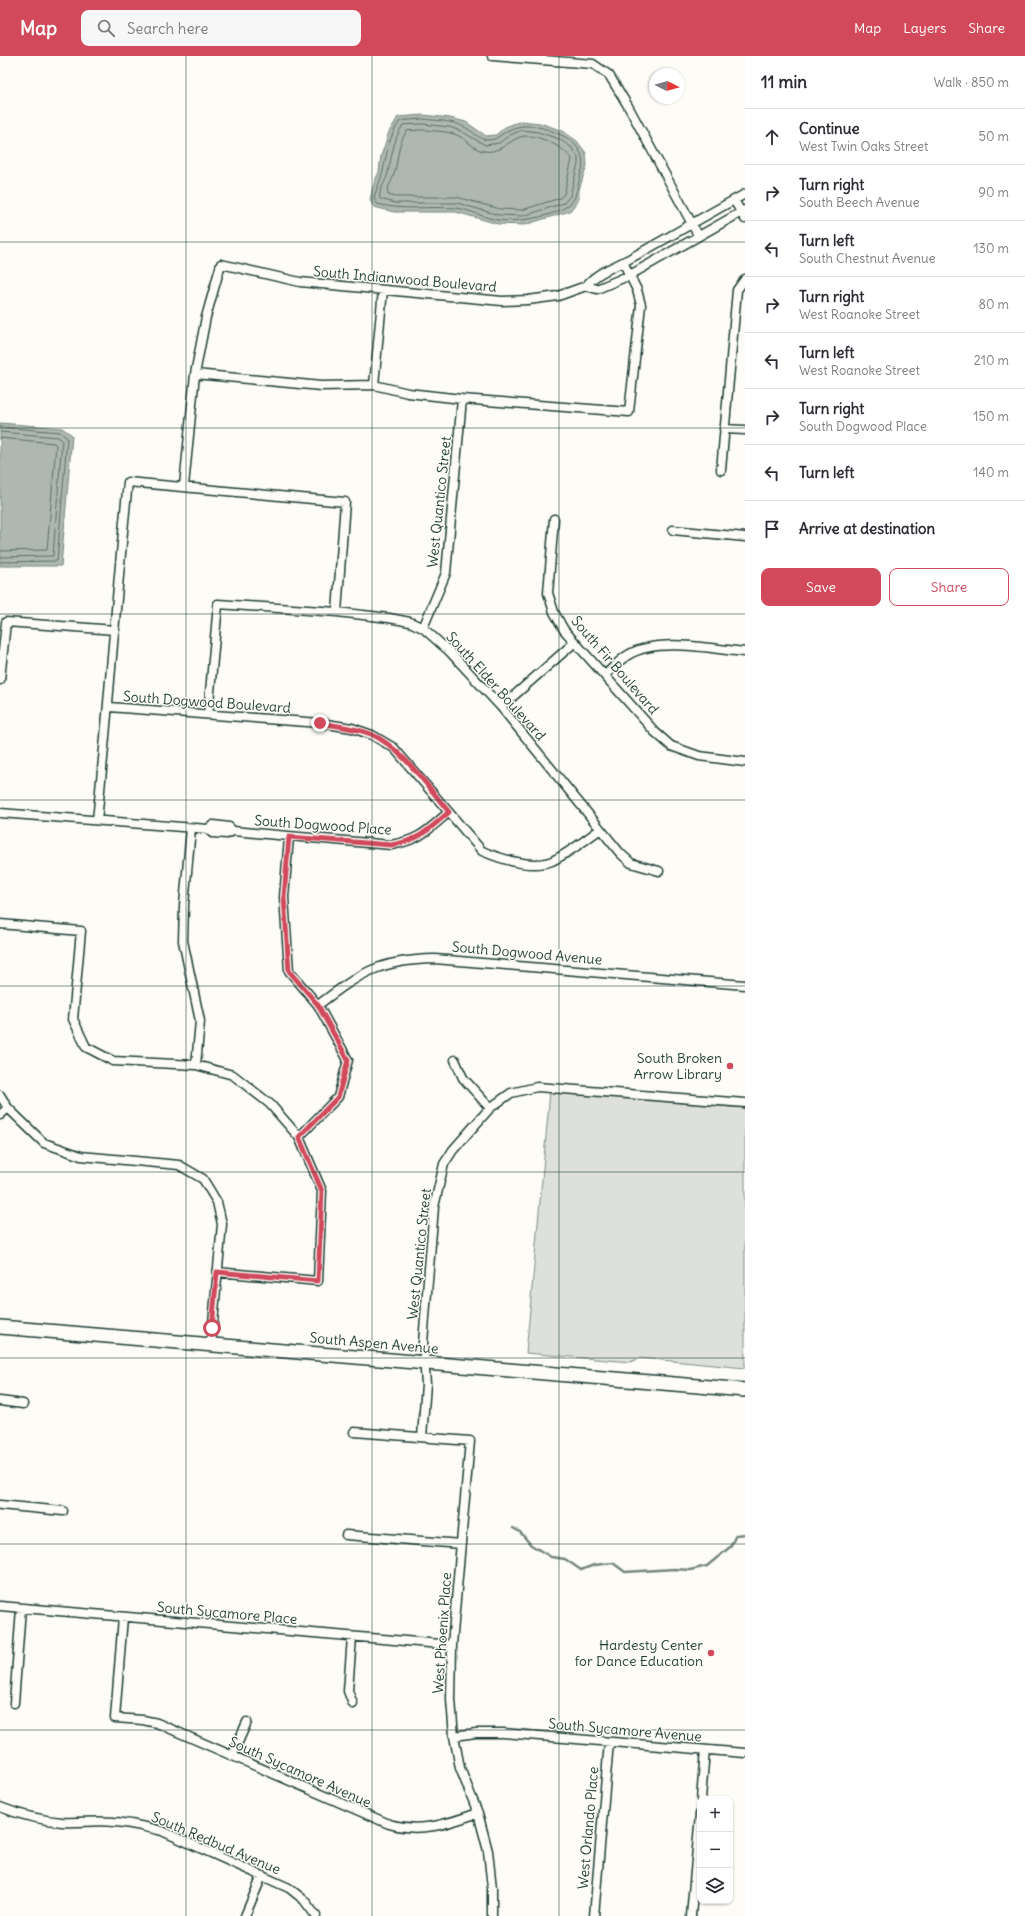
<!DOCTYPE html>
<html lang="en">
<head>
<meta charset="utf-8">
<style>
	body { margin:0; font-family:Delius,sans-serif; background:#f7f7f7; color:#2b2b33 }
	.controls { position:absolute; right:12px; bottom:12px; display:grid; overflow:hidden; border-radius:8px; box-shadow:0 1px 3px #0004 }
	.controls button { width:36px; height:36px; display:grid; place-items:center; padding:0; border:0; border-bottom:1px solid #e1e1e2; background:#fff; color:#2b2b33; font:20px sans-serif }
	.compass { position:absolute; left:649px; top:12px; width:36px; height:36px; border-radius:50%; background:#fff; box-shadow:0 1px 3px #0004; rotate:95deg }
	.stop { position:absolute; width:12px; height:12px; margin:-9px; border:3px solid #d1495b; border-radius:50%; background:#fff }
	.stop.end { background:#d1495b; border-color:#fff; box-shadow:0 1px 4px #0008 }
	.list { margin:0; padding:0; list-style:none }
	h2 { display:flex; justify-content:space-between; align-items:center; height:52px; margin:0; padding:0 16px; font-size:17px }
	h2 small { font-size:13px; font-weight:400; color:#7c7c81 }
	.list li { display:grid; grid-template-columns:26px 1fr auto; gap:12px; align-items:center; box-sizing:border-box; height:56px; padding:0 16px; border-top:1px solid #e1e1e2 }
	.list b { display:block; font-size:15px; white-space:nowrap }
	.list p { margin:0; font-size:13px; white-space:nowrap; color:#7c7c81 }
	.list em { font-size:13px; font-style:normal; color:#7c7c81 }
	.actions { display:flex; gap:8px; padding:12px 16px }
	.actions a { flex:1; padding:9px 0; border:1px solid #d1495b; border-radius:8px; text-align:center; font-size:14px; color:#d1495b }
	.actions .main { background:#d1495b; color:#fff }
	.icon { flex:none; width:22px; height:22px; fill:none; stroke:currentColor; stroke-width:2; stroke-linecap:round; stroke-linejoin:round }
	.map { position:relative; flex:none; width:745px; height:1860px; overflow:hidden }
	header { display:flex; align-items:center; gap:24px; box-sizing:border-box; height:56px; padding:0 20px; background:#d1495b; color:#fff }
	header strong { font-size:19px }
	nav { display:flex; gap:22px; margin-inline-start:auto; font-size:14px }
	.search { width:280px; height:36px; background:#f7f7f7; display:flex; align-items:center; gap:10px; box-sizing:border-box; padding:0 14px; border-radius:8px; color:#7c7c81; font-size:15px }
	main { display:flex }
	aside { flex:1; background:#fff }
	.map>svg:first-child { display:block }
	.green { fill:#dde0db; stroke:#7e8e88 }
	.water { fill:#aeb8b1; stroke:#75877f }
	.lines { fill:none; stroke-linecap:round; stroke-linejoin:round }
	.shore { stroke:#586e66; stroke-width:1 }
	.stream { stroke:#75877f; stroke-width:2.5 }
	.minor-casing { stroke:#1f3d34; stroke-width:11 }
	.primary-casing { stroke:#1f3d34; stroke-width:16 }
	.minor { stroke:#fdfcf7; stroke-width:8 }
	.primary { stroke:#fdfcf7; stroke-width:13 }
	.route { stroke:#d1495b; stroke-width:5 }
	.grid { fill:none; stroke:#1f3d34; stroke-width:1; stroke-opacity:0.55 }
	.poi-dot { fill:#d1495b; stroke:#fdfcf7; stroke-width:1.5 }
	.labels { text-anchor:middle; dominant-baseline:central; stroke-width:3; stroke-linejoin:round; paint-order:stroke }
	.street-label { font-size:14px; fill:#1f3d34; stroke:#fdfcf7 }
	.poi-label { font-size:14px; fill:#1f3d34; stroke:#fdfcf7; text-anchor:end }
</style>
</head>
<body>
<header>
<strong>Map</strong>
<div class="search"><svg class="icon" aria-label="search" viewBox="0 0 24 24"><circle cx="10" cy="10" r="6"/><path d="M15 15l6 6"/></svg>Search here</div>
<nav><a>Map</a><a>Layers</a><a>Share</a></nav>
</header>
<main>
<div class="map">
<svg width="745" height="1860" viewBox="0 0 745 1860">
	<rect width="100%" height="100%" fill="#fdfcf7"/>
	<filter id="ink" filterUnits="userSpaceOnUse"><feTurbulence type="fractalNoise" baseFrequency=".025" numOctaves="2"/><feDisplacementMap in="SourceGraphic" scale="8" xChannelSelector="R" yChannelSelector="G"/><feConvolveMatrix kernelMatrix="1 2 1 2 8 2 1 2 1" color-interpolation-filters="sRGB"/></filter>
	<g filter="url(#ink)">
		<path class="green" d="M550,1036L745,1052V1312L640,1302L630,1306L526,1297Z"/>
		<path class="water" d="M423,59L450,62L466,66L486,80L496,79L505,71L521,65L540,67L563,75L577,85L586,97L587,109L579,134V143L570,155L524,169L498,168L456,156H394L374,151L370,144L374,127L379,116L381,100L389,76L398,61Z
			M0,367L62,372L72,379L61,510H0Z"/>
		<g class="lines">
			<path class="shore" d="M423,63C436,65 452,64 464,71C472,74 479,84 488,84C498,84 500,78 509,74C524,66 545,71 561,79C575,85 586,98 582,114C580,119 576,140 574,143C564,160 517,167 498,164C484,162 469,153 455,152C428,150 404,155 377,148L374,142C376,133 381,124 383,115C387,97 389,80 400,65Z
				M423,68L449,71L461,75L485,89L499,87L510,79L522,74L538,76L559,83L571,91L578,101V108L570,140L564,147L523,160L499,159L457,147H395L380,143C378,134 386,126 388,117C392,100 393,84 403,69Z
				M423,74C435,75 449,75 459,80C468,85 474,93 483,95C499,98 507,86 520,81C535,76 564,91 572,103L564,138L560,142L522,154L500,153L456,141H396L388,139C386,133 391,127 393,121C399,106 396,89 407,75Z
				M0,371L60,376L67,382L57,505L0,506
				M0,376L58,381L62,384L53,500L0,501
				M0,382L54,387L56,389L47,494L0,495"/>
			<path class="stream" d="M513,1472L520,1476L531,1489L551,1501L565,1503L581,1514L594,1509L613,1507L625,1516L674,1513L690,1514L707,1510L730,1491L736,1479L745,1478"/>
			<defs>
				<path id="minor" d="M492,0L593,8L609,19L628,50L698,179
					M734,144L745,163
					M586,230C597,216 614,211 629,203C668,182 706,159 745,138
					M195,318L321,330L374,329L408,337L462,343L629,356L641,249L637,234L623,206
					M374,329L383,234
					M724,373L745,374
					M721,414L737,234L745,223
					M184,430L195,318L206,261L221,208L300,226L502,245L528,244L558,240L586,230L597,233L630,219L745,154
					M554,463L548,537L554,556L564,574L655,676L671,690L699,700L745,706
					M673,474L745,481
					M423,572L446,517L462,343
					M605,619C612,613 619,604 628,599C658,581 711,593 745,596
					M0,624L6,566L115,574
					M109,651L320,667L352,672L372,679L394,692L482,795C501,803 532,813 552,805C569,797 584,785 599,774
					M501,651L575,586
					M208,658L218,548L337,556L389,562L410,566L423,572L450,596L501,651L620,797L631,807L659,815
					M0,757L208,773L212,777L227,778L233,775L391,789C420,784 427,775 449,756
					M97,764C109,651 116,538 128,426L345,446L337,556
					M191,772L184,849L183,885L200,965L196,1009
					M208,773L213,769L229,771L233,775
					M289,781L284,841L289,915L318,949L348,1004L338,1041L299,1081
					M0,868L81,875L73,963L86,991L113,1005L196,1009L233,1019L270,1048L299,1081L322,1135L318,1225L217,1216
					M318,949C362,916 379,904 435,903L745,929
					M455,1004L463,1022L490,1052
					M0,1039L8,1052L44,1087L81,1100L179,1109L203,1123L217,1146L222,1168L211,1289
					M0,1059L8,1052
					M0,1345L23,1348
					M354,1376L470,1385L452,1589L451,1644L454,1680L460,1712L478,1757L488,1795L492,1832V1860
					M422,1381L426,1328L423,1287L426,1249L434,1151L444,1108L453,1094L490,1052L511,1037L537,1031L745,1047
					M0,1449L63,1455
					M346,1479L461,1488
					M0,1550L452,1589
					M123,1561L115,1662L143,1664L157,1667L389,1768C421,1777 447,1768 478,1757
					M352,1581L348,1635L353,1648
					M14,1647L21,1552
					M454,1680L476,1677H503L745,1697
					M232,1700L247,1666
					M701,1743L705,1694
					M0,1751C20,1759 41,1764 62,1766C80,1767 97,1764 114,1766C131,1767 146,1771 162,1775L289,1832L304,1844L316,1860
					M245,1860L262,1820
					M594,1860L609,1686
					M691,1860L700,1758"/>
				<path id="primary" d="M0,1271L745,1334"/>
			</defs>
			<use href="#minor" class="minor-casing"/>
			<use href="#primary" class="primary-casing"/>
			<use href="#minor" class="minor"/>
			<use href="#primary" class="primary"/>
		</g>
	</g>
	<g class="lines" filter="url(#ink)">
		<path class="route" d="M212,1272L217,1216L318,1225L322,1135L299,1081L338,1041L348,1004L318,949L289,915L284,841L289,781L391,789C420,784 427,775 449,756C428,731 401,691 371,678C355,672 337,670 320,667"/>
	</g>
	<path class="grid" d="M186,0V1860M372,0V1860M559,0V1860M0,186H745M0,372H745M0,558H745M0,744H745M0,930H745M0,1116H745M0,1302H745M0,1488H745M0,1674H745"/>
	<g class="poi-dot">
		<circle cx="730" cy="1010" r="4"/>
		<circle cx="711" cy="1597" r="4"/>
	</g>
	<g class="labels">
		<g class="street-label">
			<text transform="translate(405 223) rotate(5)">South Indianwood Boulevard</text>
			<text transform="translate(439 446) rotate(-84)">West Quantico Street</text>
			<text transform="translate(615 609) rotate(49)">South Fir Boulevard</text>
			<text transform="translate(496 630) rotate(48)">South Elder Boulevard</text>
			<text transform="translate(207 646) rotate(4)">South Dogwood Boulevard</text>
			<text transform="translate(323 769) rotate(4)">South Dogwood Place</text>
			<text transform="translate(527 897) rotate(5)">South Dogwood Avenue</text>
			<text transform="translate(419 1198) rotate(-84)">West Quantico Street</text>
			<text transform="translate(374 1287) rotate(5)">South Aspen Avenue</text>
			<text transform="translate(227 1557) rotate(5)">South Sycamore Place</text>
			<text transform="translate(442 1577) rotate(-86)">West Phoenix Place</text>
			<text transform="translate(625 1674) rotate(5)">South Sycamore Avenue</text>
			<text transform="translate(300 1716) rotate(24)">South Sycamore Avenue</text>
			<text transform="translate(588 1772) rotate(-85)">West Orlando Place</text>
			<text transform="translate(216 1787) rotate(23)">South Redbud Avenue</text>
		</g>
		<g class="poi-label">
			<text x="722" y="1002">South Broken<tspan x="722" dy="16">Arrow Library</tspan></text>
			<text x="703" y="1589">Hardesty Center<tspan x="703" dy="16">for Dance Education</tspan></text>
		</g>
	</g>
</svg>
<div class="controls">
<button>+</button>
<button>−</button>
<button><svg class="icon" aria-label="layers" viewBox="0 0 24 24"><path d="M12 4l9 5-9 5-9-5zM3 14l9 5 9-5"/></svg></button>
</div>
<svg class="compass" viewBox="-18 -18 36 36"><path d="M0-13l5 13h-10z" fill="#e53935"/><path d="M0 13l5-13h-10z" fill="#7c7c81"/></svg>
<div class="stop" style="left:212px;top:1272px"></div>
<div class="stop end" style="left:320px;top:667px"></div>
</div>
<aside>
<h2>11 min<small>Walk · 850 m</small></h2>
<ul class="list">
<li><svg class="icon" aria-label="ahead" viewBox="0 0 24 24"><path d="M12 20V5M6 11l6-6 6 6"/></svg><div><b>Continue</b><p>West Twin Oaks Street</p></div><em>50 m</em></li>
<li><svg class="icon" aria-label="right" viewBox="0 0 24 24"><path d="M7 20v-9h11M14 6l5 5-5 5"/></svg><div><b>Turn right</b><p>South Beech Avenue</p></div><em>90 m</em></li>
<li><svg class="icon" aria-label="left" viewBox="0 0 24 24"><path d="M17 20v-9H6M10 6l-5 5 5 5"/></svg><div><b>Turn left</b><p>South Chestnut Avenue</p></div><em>130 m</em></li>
<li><svg class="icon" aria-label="right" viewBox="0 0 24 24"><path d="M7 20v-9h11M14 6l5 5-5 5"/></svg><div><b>Turn right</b><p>West Roanoke Street</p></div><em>80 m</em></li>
<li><svg class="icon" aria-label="left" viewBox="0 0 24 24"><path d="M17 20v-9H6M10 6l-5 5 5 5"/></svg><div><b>Turn left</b><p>West Roanoke Street</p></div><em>210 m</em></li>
<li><svg class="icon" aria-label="right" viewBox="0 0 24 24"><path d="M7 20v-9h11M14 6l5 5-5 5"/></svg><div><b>Turn right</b><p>South Dogwood Place</p></div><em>150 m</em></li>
<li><svg class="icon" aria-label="left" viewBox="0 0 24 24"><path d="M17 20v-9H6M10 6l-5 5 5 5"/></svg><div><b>Turn left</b></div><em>140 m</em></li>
<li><svg class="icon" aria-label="arrive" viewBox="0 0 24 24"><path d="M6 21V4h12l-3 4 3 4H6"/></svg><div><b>Arrive at destination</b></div></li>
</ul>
<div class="actions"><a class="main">Save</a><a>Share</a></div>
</aside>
</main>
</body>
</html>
